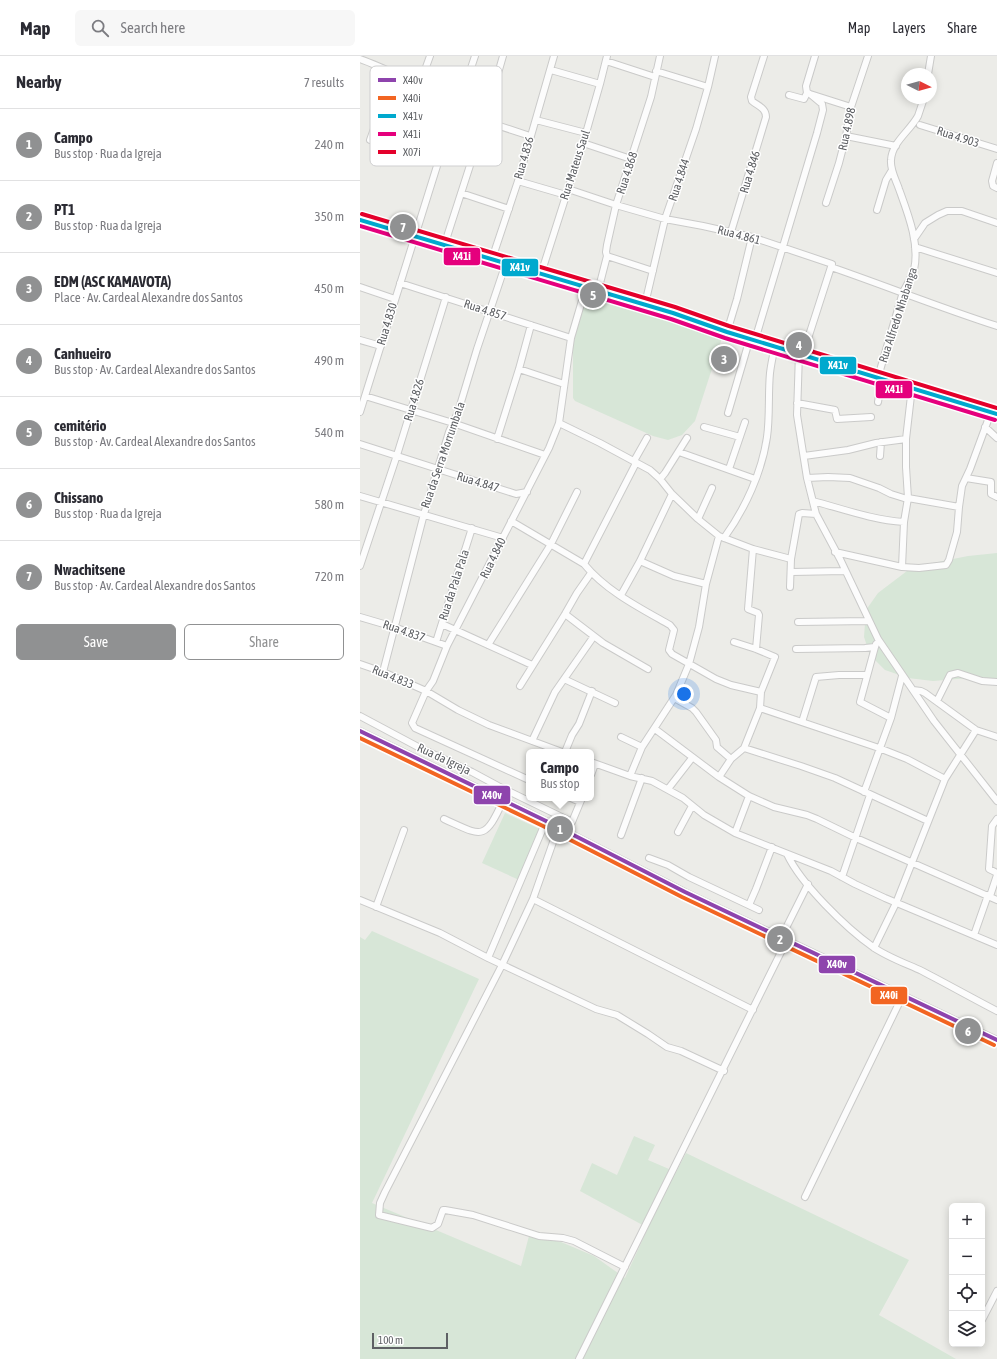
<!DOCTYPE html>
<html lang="en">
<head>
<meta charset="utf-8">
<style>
	body { margin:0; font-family:"Asap Condensed",sans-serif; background:#f7f7f7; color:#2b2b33 }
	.controls { position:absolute; right:12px; bottom:12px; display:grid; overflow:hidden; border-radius:6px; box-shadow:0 2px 10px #0003 }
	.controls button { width:36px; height:36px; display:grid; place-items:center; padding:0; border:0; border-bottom:1px solid #e1e1e2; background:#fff; color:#2b2b33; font:20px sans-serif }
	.compass { position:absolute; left:541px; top:12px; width:36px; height:36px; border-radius:50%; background:#fff; box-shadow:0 2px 10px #0003; rotate:96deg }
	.scale { position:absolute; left:12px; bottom:10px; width:76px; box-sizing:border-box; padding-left:4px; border:2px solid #5e6064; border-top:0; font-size:11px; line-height:14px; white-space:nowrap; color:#5e6064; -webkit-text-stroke:3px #fff; paint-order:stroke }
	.you { position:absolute; left:324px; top:638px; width:14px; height:14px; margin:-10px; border:3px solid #fff; border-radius:50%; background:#1a73e8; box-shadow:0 0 0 6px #1a73e833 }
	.badge { display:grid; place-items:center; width:26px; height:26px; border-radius:50%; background:#909192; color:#fff; font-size:13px; font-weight:700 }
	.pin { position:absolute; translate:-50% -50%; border:2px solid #fff; box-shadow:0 1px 4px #0006 }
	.popup { position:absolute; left:166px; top:693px; width:68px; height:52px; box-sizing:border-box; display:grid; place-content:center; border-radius:6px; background:#fff; filter:drop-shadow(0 1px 3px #0005); font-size:13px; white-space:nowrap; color:#7c7c81 }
	.popup b { font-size:15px; color:#2b2b33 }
	.popup::after { content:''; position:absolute; left:50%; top:100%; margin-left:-8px; border:8px solid transparent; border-top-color:#fff }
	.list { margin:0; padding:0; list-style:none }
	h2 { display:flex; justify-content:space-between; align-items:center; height:52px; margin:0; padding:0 16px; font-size:17px }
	h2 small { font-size:13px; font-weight:400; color:#7c7c81 }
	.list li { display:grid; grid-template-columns:26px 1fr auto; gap:12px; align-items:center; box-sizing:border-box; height:72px; padding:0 16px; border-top:1px solid #e1e1e2 }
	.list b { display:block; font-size:15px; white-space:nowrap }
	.list p { margin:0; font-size:13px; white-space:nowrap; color:#7c7c81 }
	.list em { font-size:13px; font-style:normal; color:#7c7c81 }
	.actions { display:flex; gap:8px; padding:12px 16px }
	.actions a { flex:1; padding:9px 0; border:1px solid #909192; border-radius:6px; text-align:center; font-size:14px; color:#909192 }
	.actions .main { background:#909192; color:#fff }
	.icon { flex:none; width:22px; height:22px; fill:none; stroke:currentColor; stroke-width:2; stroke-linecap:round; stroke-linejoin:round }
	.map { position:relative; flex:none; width:637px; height:1303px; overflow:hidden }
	header { display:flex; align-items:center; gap:24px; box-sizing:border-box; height:56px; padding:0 20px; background:#fff; border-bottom:1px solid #e1e1e2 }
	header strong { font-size:19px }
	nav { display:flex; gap:22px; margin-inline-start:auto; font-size:14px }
	.search { width:280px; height:36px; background:#f7f7f7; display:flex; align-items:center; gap:10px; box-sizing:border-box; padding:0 14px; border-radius:6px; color:#7c7c81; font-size:15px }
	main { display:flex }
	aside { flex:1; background:#fff }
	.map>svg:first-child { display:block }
	.green { fill:#d7e6d7 }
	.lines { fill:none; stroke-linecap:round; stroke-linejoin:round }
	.street-casing { stroke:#cacac9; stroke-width:8 }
	.secondary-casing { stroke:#c8c8c8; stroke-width:10 }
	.street { stroke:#fcfcfc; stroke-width:6 }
	.secondary { stroke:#fcfcfc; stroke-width:8 }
	.bus-1-casing { stroke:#fff; stroke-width:7 }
	.bus-2-casing { stroke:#fff; stroke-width:7 }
	.bus-3-casing { stroke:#fff; stroke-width:7 }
	.bus-4-casing { stroke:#fff; stroke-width:7 }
	.bus-5-casing { stroke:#fff; stroke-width:7 }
	.bus-1 { stroke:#8e44ad; stroke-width:4 }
	.bus-2 { stroke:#f26522; stroke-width:4 }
	.bus-3 { stroke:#00a9ce; stroke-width:4 }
	.bus-4 { stroke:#e5007d; stroke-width:4 }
	.bus-5 { stroke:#e4002b; stroke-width:4 }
	.labels { text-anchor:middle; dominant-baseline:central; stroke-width:3; stroke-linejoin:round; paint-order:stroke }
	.street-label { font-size:12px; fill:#5e6064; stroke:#fff }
	.key { fill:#fff; stroke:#cfcfd0; stroke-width:1 }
	.key-label { font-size:11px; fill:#5e6064 }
	.line-badge { stroke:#fff; stroke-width:1.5 }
	.badge-label { font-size:11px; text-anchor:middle; font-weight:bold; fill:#fff }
</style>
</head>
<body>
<header>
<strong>Map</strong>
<div class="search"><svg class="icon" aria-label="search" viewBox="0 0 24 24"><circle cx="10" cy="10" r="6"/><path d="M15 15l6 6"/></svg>Search here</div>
<nav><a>Map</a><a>Layers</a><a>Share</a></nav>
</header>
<main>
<aside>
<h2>Nearby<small>7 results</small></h2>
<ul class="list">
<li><span class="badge">1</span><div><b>Campo</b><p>Bus stop · Rua da Igreja</p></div><em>240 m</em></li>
<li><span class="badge">2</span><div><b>PT1</b><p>Bus stop · Rua da Igreja</p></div><em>350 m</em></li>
<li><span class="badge">3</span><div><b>EDM (ASC KAMAVOTA)</b><p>Place · Av. Cardeal Alexandre dos Santos</p></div><em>450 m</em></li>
<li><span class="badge">4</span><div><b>Canhueiro</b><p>Bus stop · Av. Cardeal Alexandre dos Santos</p></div><em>490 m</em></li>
<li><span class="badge">5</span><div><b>cemitério</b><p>Bus stop · Av. Cardeal Alexandre dos Santos</p></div><em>540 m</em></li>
<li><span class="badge">6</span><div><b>Chissano</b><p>Bus stop · Rua da Igreja</p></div><em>580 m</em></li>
<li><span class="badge">7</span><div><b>Nwachitsene</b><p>Bus stop · Av. Cardeal Alexandre dos Santos</p></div><em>720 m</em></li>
</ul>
<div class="actions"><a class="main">Save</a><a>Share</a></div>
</aside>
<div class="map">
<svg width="637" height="1303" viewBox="0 0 637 1303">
	<rect width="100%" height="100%" fill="#ecece8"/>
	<path class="green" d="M226,239L362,282L335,365L322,379L308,384L293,380L215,345L213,342V286Z
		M637,497V626L621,621L573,625L548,622L525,614L510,599L504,581L506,554L518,537L547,515L573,507L608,500Z
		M145,757L182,774L159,824L122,807Z
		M12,875L119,923L12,1147L161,1210L169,1180L201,1186L234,1200L265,1222L288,1172L220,1135L232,1107L257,1119L274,1080L295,1089L288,1104L316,1116L326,1097L549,1204L519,1259L596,1303H0V881L5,884Z"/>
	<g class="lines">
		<defs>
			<path id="street" d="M455,0L446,30L447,37L491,51
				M0,3C12,7 23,13 35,17C55,24 85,27 97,46
				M246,5L295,21
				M191,14L240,28
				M296,15L348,31
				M568,18L571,0
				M61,25L70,0
				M429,39L444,43L447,37
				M94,55L170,80
				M176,64L226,77
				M560,69L637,93
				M486,80L536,90
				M10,84L34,16
				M223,87L271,103
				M50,97L72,29
				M637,107L632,125L633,130L637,132
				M158,125L206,139
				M208,133L256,149L305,163L343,170L392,181L472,208L471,211C526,230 581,252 637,270
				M101,137L149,153
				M466,147L479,107L486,80L491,51L508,0
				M517,154L526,124L532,114
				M371,176L406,61C406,52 398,50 392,45L391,41L404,0
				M554,183L565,167L578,159L587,155H602L637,167
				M84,190L124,66L143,0
				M555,191L637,217
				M247,200L293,215
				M132,203L158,125L194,0
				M181,218L226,77L240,28L247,0
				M40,227L211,282
				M0,231L35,243
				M238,235L247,200L246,196L247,189L256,149L291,41L300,0
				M285,248L305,163L336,73L348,31L355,0
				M367,276L377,243L392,181
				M0,284L21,290
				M395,284L457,77L463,54L462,48L450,38
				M439,297L437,359L447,422L456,458L480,503L518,583L574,665L637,745
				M443,298L471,211
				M159,313L204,328
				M518,321L543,236C547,229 551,222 554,214C560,188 548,158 539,133C536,124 530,114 531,104C532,86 550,75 558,60C560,54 562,48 564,42
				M5,340L93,367L185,399
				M518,346L522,322
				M437,347L475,354L477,363L511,361
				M0,356L97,46L102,39L115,0
				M368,357L390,282
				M199,367L240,387L290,414L300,423L312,438L338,463L359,480L393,493L431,503
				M344,371L380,381
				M625,371L637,382
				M137,383L159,313L171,269
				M0,388L156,438L167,436
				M319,396L395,423
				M444,400L488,394L516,387L546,383
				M520,400L521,386
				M274,405L287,382
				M369,413L385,366
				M447,422L468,421L490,422L519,432L531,438L547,443
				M606,422L631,426V438L637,441
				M300,423L305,417L327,382
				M0,440L143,482
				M548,442L599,451
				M453,445C483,453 513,464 544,466
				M338,463L352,432
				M151,465L224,508C246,535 280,552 310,569L314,574L309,594L312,598L356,623L371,629L401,636L400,652L519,692L547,703L585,723
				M364,482C385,453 402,416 407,381C410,360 408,338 410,317C411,308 413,299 415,290
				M393,493L388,553L398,557L399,559L396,593
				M475,496L542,511L559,512L586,509L589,504L597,476L599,451L602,430L610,413L631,356
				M280,505L314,520L346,528
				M224,508L276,407
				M0,510L37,399L86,241
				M542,511L544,466L548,442L546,411V383L552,331
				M432,516L484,515
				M430,531L431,503L439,458L442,457L456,458
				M261,539L280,505L312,438
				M205,558L243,587L288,613
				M0,561L34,571L87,590
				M438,566L509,565
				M82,568L172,609
				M76,586L112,472
				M374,586L396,593L415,601L401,636
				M128,589L191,488L217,436
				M515,591L500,646L531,662
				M436,593L505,592L515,591L516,588
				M0,608L23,616L66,635L98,654L129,669L202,696
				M23,616L64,458L89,376L98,356L117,293L146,207
				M204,623L255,647
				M160,630L205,558L217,537L231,517
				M553,634L561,635L565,637L616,674L637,681
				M314,642L332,652L336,656L356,684L357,691L371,703
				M577,645L590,619L598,617L622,625L637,626
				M0,660L60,692L112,716L138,730L212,766L222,742
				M442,666L456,621L479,619H507
				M295,673L359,721L389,740L414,751L447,759L457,763L496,782L637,844
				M0,675L186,765L325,836L637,984
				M261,681L282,691
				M172,685L195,636L234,580
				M384,692L441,710L475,722L568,765
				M205,696L212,679L219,668L232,635
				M231,706L270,720L292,725L323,742L344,759L375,777L471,815L495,828L525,842L637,889
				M231,719L235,708
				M270,720L282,691L316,639L329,608L339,571L346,528L359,480
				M359,721L371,703L384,692L400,652
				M169,724L55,672L52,667L66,635L73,625L87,590L189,392L199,367L211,282L226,231
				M308,733L332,702
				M504,736L531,662L542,620
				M211,742L220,746
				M84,763C122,780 124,786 143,745
				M637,763L632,770L629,813L637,817
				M198,772L173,843L142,909L25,1136L20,1147L19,1159L72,1172L78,1168L83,1154H85L113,1159L179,1180L203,1182L214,1185L265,1211
				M318,776L332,750
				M375,777L389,740
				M261,779L282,722
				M427,798C441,828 486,872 513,891C527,901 547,908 562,915C587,928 612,942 637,955
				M289,802L308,809L329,821L399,854
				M482,821L510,739
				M630,840L637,819
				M173,843L393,954
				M0,844L80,877L128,902L236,953L257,959L288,978L307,991L321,995L364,1015
				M389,849L396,833L412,791
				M16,851L44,774
				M427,870L448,828
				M614,879L628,839
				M514,892L536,847L585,723L616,674
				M128,902L186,765
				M445,1141L543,939
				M622,1264L637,1235
				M219,1303L427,884"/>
			<path id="secondary" d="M0,164L313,257L367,276L637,358"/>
		</defs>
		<use href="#street" class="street-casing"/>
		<use href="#secondary" class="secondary-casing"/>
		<use href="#street" class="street"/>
		<use href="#secondary" class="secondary"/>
		<defs>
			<path id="bus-1" d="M0,675L186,765L325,836L637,984"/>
			<path id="bus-2" d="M0,682L183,770L322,841L634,989"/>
			<path id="bus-3" d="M0,164L313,257L367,276L637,358"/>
			<path id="bus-4" d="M0,170L311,263L365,282L635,364"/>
			<path id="bus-5" d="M2,158L315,251L369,270L637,352"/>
		</defs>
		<use href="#bus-1" class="bus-1-casing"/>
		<use href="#bus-2" class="bus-2-casing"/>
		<use href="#bus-3" class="bus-3-casing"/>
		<use href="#bus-4" class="bus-4-casing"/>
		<use href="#bus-5" class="bus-5-casing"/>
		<use href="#bus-1" class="bus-1"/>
		<use href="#bus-2" class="bus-2"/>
		<use href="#bus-3" class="bus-3"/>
		<use href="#bus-4" class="bus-4"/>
		<use href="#bus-5" class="bus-5"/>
	</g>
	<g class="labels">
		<g class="street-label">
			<text transform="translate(487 73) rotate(-78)">Rua 4.898</text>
			<text transform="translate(598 81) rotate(18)">Rua 4.903</text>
			<text transform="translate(164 102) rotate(-74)">Rua 4.836</text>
			<text transform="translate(215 109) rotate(-72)">Rua Mateus Saul</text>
			<text transform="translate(390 116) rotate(-73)">Rua 4.846</text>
			<text transform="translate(267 117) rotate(-72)">Rua 4.868</text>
			<text transform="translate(319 124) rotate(-72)">Rua 4.844</text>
			<text transform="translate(379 179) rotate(15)">Rua 4.861</text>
			<text transform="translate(125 254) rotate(18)">Rua 4.857</text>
			<text transform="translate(538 259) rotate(-72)">Rua Alfredo Nhabanga</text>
			<text transform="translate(27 268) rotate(-73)">Rua 4.830</text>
			<text transform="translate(54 344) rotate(-73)">Rua 4.826</text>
			<text transform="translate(83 399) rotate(-71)">Rua da Serra Morrumbala</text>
			<text transform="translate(118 426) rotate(17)">Rua 4.847</text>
			<text transform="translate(133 502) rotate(-64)">Rua 4.840</text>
			<text transform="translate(94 529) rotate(-72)">Rua da Pala Pala</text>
			<text transform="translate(44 575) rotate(19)">Rua 4.837</text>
			<text transform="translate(33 621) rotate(22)">Rua 4.833</text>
			<text transform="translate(84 703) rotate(25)">Rua da Igreja</text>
		</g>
	</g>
	<rect x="10" y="10" width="132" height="100" rx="6" class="key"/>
	<rect x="18" y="22" width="18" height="4" fill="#8e44ad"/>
	<rect x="18" y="40" width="18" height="4" fill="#f26522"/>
	<rect x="18" y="58" width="18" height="4" fill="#00a9ce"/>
	<rect x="18" y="76" width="18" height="4" fill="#e5007d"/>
	<rect x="18" y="94" width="18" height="4" fill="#e4002b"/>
	<g class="key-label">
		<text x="43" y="28">X40v</text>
		<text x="43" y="46">X40i</text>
		<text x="43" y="64">X41v</text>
		<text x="43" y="82">X41i</text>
		<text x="43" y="100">X07i</text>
	</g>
	<g class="line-badge">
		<rect x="83" y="191" width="38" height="19" rx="4" fill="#e5007d"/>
		<rect x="141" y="202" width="38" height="19" rx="4" fill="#00a9ce"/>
		<rect x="459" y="300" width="38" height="19" rx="4" fill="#00a9ce"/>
		<rect x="515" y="324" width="38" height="19" rx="4" fill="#e5007d"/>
		<rect x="113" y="729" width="38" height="20" rx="4" fill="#8e44ad"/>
		<rect x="458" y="899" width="38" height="19" rx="4" fill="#8e44ad"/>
		<rect x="510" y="930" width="38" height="19" rx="4" fill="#f26522"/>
	</g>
	<g class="badge-label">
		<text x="102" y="204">X41i</text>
		<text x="160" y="215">X41v</text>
		<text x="478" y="313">X41v</text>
		<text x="534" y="337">X41i</text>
		<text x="132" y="743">X40v</text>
		<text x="477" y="912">X40v</text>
		<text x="529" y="943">X40i</text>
	</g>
</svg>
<div class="controls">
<button>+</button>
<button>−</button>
<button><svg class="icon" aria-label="locate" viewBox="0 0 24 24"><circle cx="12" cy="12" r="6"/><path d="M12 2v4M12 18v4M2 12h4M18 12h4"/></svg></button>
<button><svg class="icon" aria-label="layers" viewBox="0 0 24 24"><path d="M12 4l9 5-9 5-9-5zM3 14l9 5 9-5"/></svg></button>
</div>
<svg class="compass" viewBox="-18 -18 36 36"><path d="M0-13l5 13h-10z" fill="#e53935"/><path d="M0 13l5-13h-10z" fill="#7c7c81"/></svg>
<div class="scale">100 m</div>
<div class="you"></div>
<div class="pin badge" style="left:200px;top:773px">1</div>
<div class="popup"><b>Campo</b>Bus stop</div>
<div class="pin badge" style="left:420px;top:883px">2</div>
<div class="pin badge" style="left:364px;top:303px">3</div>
<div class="pin badge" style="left:439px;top:289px">4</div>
<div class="pin badge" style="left:233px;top:239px">5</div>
<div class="pin badge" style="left:608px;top:975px">6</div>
<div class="pin badge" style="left:43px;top:171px">7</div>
</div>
</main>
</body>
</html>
